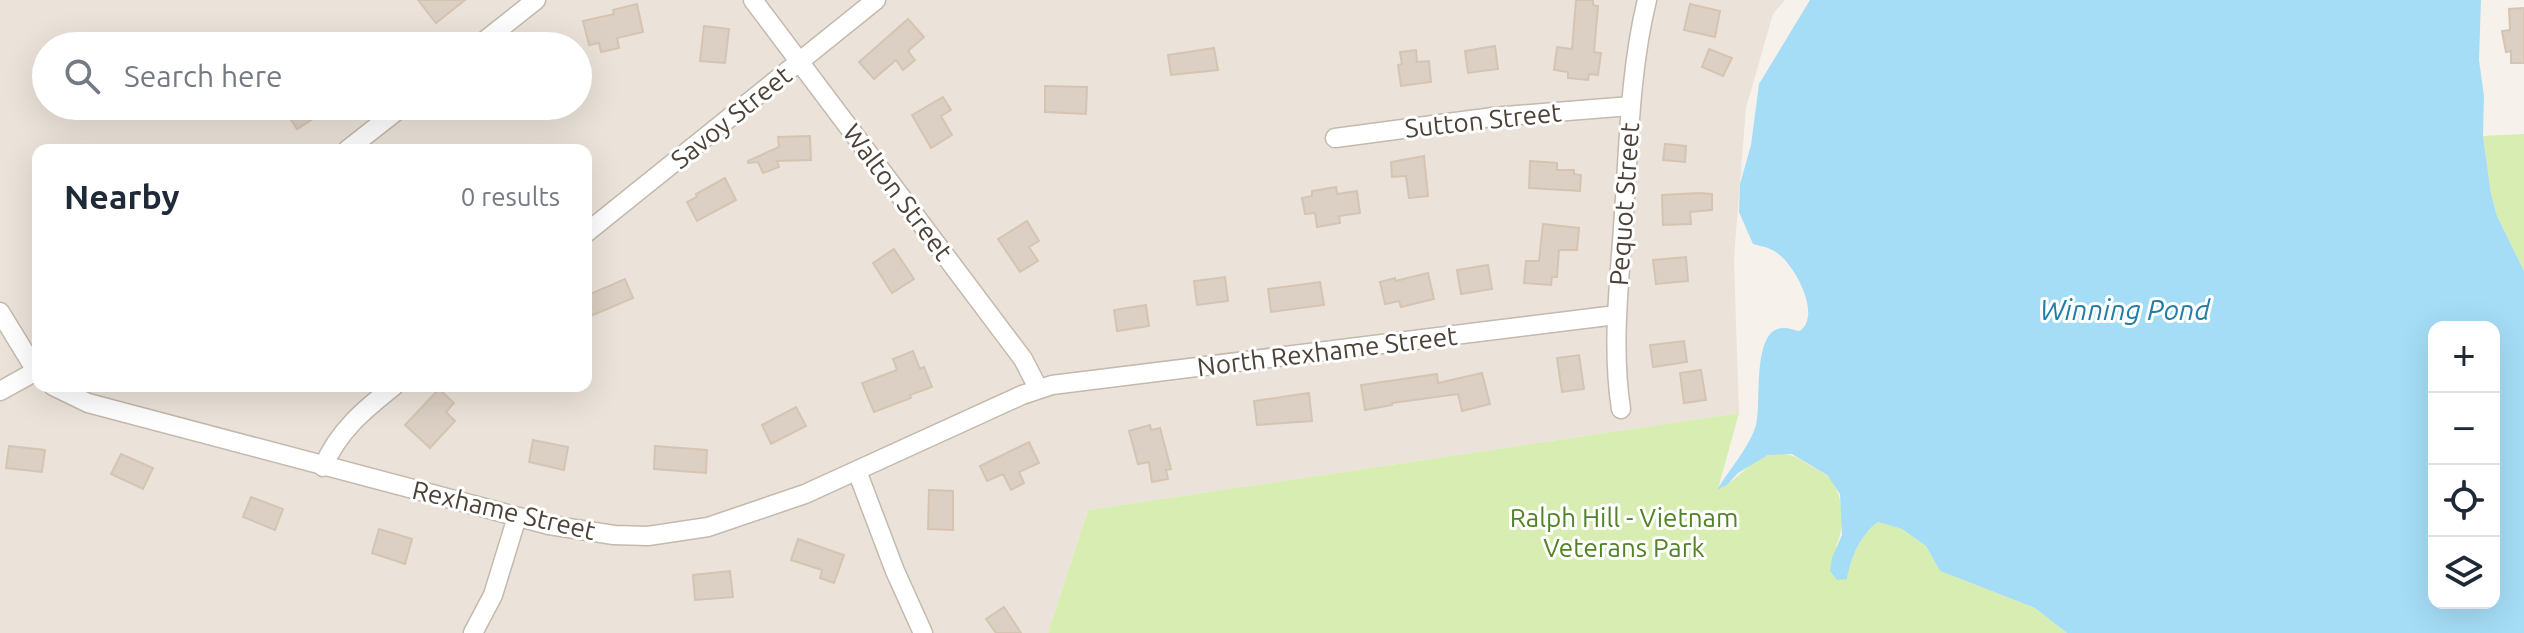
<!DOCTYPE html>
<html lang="en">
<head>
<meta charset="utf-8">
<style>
	body { margin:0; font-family:Ubuntu,sans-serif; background:#f2f2f3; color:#1f2937 }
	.controls { position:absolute; right:24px; bottom:24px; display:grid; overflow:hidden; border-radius:16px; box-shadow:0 8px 32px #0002 }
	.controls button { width:72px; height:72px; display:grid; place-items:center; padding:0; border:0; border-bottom:2px solid #e0e1e3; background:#fff; color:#1f2937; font:40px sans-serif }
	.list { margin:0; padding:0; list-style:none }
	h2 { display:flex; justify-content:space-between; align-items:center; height:104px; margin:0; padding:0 32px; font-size:34px }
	h2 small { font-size:26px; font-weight:400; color:#747a83 }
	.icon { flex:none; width:44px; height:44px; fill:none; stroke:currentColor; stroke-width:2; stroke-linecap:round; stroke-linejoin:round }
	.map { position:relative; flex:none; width:2524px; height:633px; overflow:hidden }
	.search { position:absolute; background:#fff; box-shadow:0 8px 32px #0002; left:32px; top:32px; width:560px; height:88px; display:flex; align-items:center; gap:20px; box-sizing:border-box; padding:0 28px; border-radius:44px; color:#747a83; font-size:30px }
	.panel { position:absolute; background:#fff; box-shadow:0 8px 32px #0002; left:32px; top:144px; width:560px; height:248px; border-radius:16px }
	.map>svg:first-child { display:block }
	.residential { fill:#ebe3d9; fill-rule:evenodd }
	.green { fill:#d8edb2 }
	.water { fill:#a5ddf6; fill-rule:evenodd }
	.building { fill:#dccfc3; stroke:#d5c4b2; stroke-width:2 }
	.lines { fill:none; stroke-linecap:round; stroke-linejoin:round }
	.minor-casing { stroke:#c3b9ad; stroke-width:21 }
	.minor { stroke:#fff; stroke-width:18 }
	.labels { text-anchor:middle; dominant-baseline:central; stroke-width:6; stroke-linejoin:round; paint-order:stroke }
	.street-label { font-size:26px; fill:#4c4238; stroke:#fff }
	.park-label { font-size:26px; fill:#528325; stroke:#fff }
	.water-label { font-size:28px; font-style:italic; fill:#247da7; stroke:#fff }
</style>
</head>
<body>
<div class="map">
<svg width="2524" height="633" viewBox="0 0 2524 633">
	<rect width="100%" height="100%" fill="#f6f2eb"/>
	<path class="residential" d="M0,0H1785L1773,14L1746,108L1734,258L1739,413L1088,510L1048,633H0ZM46,46H578V106H46ZM38,150H586V386H38Z"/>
	<path class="green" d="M2524,134V271L2497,216L2491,194L2483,136Z
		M1739,413L1718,489C1736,483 1749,460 1770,455C1787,451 1797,457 1811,466C1816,469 1823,472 1827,476C1844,492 1846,526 1836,546L1847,579C1851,558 1860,535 1878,522L1902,529L1926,546L1940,571L2035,608L2067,633H1048L1088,510Z"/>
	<path class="water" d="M1810,0H2481L2479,60L2484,96L2483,136L2491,194L2497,216L2524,271V633H2067L2035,608L1940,571L1926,546L1902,529L1878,522C1860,535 1851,558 1847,579L1837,580L1830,571L1832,558L1842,535L1840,494L1827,475L1792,454L1768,455L1738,473L1727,485L1717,490C1729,470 1750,446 1756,425C1762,405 1751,330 1782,328C1788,327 1794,331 1800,331C1821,315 1797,271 1782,257C1773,248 1764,247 1753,244L1739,212L1740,184L1751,145L1759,84ZM2494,327V603H2434V327Z"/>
	<path class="building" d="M418,0H465L436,23Z
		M1576,0H1593V5L1598,6L1594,52L1601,53L1598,75L1589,74L1588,80L1568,78V72L1554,70L1557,47L1572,49Z
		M637,4L643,32L617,38L619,48L601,52L599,43L589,45L583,21L614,14L613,10Z
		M1690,4L1720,11L1715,37L1684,30Z
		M2524,8V63H2511V51L2506,52L2502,31L2510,30L2509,9Z
		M908,19L924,37L908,51L915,60L903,70L896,60L874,79L859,62Z
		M704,26L729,29L725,63L700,61Z
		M1495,46L1498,69L1468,73L1465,51Z
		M1214,48L1218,70L1171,75L1168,55Z
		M1709,49L1732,58L1723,76L1702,67Z
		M1416,50L1417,62L1429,61L1431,82L1401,86L1398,65L1402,64L1400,52Z
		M1045,86L1087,87L1086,114L1045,112Z
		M943,97L951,110L941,116L952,135L931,148L912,115Z
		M282,106H333L297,129Z
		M810,136L811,160L777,161L779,167L763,173L758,162L748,163V161L779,147L778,137Z
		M1665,144L1686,146L1685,162L1663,160Z
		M1424,156L1428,196L1409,198L1406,176L1392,177L1391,162Z
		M1530,161L1557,163V170H1574V174L1581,175L1580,191L1529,188Z
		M725,178L736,200L697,221L687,202L697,197L696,194Z
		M1336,187L1337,194L1357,191L1360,213L1339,216L1340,223L1317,227L1315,213L1305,214L1302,198L1312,196V191Z
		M1699,193L1712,194V210L1690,212L1691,224L1663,225L1662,195Z
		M1027,221L1039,241L1029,247L1038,261L1020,272L998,239Z
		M1543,224L1579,228L1577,250H1559L1557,277H1552L1551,285L1524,283L1526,261H1539Z
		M894,249L914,279L892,293L873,263Z
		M1686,257L1688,281L1656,284L1653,260Z
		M1488,265L1492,289L1461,294L1457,270Z
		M1428,273L1434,299L1401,307L1399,301L1385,304L1380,282L1395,278V281Z
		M1225,277L1228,301L1197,305L1194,281Z
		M625,279L633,298L586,318V300L591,297L590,294Z
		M1320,282L1324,305L1271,312L1268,289Z
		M1146,305L1149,326L1117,331L1114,310Z
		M1684,341L1687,362L1653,367L1650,345Z
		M913,351L920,369L924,367L932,387L910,395L911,398L874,412L862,383L897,370L893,359Z
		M1579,355L1584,389L1562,392L1557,358Z
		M1701,370L1706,400L1684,403L1680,373Z
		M1482,373L1490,404L1462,411L1458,394L1392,403V405L1365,410L1361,385L1437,374L1438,383Z
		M439,389L454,403L446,412L455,421L430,448L405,425Z
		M1309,393L1312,421L1257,425L1254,401Z
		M796,407L806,426L771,444L762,425Z
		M1150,425L1151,430L1160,428L1171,469L1166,470L1168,479L1152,482L1149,462L1138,464L1129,431Z
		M533,440L568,447L564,470L529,462Z
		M1029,442L1039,463L1019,472L1024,483L1011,490L1003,474L987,481L980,466Z
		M9,446L45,450L42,472L6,468Z
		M655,446L707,450L706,473L654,469Z
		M121,454L153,468L143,489L111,474Z
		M929,490L953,491V530L928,529Z
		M251,497L283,509L275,530L243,517Z
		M379,529L412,539L405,564L372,553Z
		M798,539L844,555L834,583L820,578L822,570L791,560Z
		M730,571L733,597L695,600L693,575Z
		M1004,607L1021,633H996L986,619Z"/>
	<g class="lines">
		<defs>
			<path id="minor" d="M753,0L1023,359L1038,388
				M478,46L536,0
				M1335,138L1493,117L1631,106
				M347,150L403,106
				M586,233L876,0
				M0,312L38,374
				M53,386L88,403L549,525L614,535L648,536L708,527L805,494L1022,395L1052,385L1616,315
				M0,391L38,370
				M1621,409C1611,344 1620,279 1624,213C1629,142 1630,69 1647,0
				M323,467C339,430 364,410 394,386
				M857,471L895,571L923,633
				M473,633L493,595L517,517"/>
		</defs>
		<use href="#minor" class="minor-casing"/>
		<use href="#minor" class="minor"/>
	</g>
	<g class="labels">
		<g class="street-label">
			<text transform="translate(731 117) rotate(-39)">Savoy Street</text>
			<text transform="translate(1483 120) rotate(-6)">Sutton Street</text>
			<text transform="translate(898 192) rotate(53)">Walton Street</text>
			<text transform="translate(1624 204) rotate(-86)">Pequot Street</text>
			<text transform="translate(1327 351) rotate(-7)">North Rexhame Street</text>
			<text transform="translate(504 510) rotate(13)">Rexhame Street</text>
		</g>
		<g class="park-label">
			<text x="1624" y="517">Ralph Hill - Vietnam<tspan x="1624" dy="30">Veterans Park</tspan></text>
		</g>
		<g class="water-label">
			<text x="2125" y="309">Winning Pond</text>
		</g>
	</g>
</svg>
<div class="controls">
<button>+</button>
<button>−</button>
<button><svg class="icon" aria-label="locate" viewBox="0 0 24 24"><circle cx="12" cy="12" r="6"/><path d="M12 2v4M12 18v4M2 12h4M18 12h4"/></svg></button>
<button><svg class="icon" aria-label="layers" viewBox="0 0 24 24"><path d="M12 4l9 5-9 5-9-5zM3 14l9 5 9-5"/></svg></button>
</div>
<div class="search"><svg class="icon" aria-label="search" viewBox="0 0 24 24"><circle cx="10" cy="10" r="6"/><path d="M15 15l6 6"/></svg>Search here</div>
<section class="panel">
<h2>Nearby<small>0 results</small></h2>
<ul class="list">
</ul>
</section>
</div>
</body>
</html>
